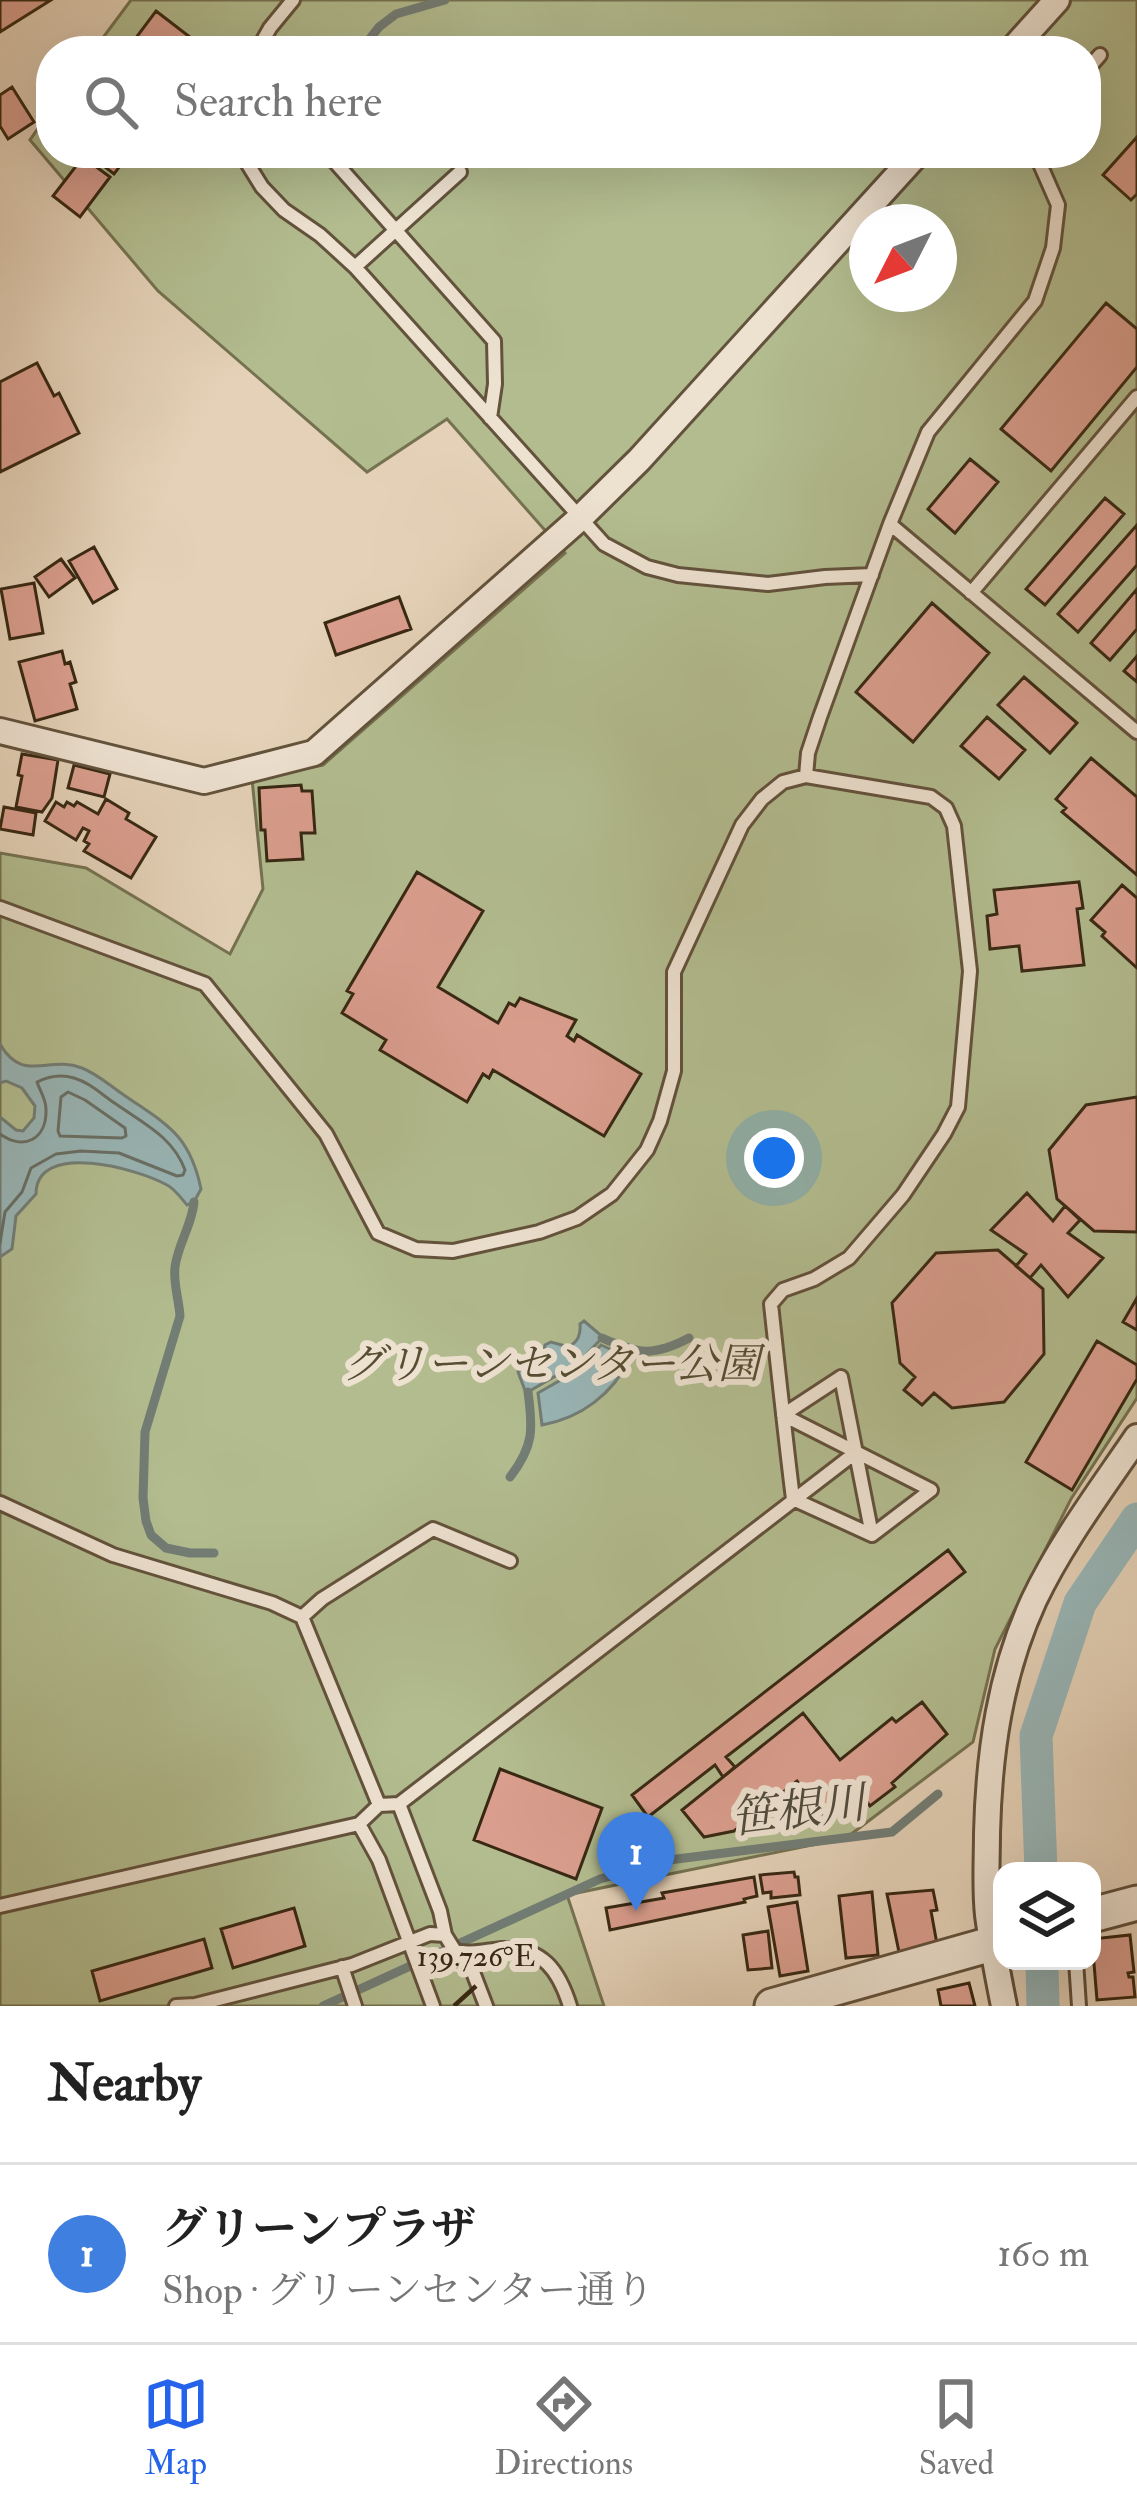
<!DOCTYPE html>
<html lang="en">
<head>
<meta charset="utf-8">
<style>
	body { margin:0; font-family:"IM FELL Double Pica","Noto Serif JP",serif; background:#f6f6f6; color:#222 }
	.controls { position:absolute; right:36px; bottom:36px; display:grid; overflow:hidden; border-radius:24px; box-shadow:0 12px 48px #0002 }
	.controls button { width:108px; height:108px; display:grid; place-items:center; padding:0; border:0; border-bottom:3px solid #e0e0e0; background:#fff; color:#222; font:60px sans-serif }
	.compass { position:absolute; left:849px; top:204px; width:108px; height:108px; border-radius:50%; background:#fff; box-shadow:0 12px 48px #0002; rotate:228deg }
	.you { position:absolute; left:774px; top:1158px; width:42px; height:42px; margin:-30px; border:9px solid #fff; border-radius:50%; background:#1a73e8; box-shadow:0 0 0 18px #1a73e833 }
	.badge { display:grid; place-items:center; width:78px; height:78px; border-radius:50%; background:#2563eb; color:#fff; font-size:39px; font-weight:700 }
	.pin { position:absolute; translate:-50% -99px; filter:drop-shadow(0 3px 6px #0008) }
	.pin::after { content:''; position:absolute; top:63px; width:42px; height:36px; background:inherit; clip-path:polygon(0 0,100% 0,50% 100%) }
	.list { margin:0; padding:0; list-style:none }
	h2 { display:flex; justify-content:space-between; align-items:center; height:156px; margin:0; padding:0 48px; font-size:51px }
	h2 small { font-size:39px; font-weight:400; color:#767676 }
	.list li { display:grid; grid-template-columns:78px 1fr auto; gap:36px; align-items:center; box-sizing:border-box; height:180px; padding:0 48px; border-top:3px solid #e0e0e0 }
	.list b { display:block; font-size:45px; white-space:nowrap }
	.list p { margin:0; font-size:39px; white-space:nowrap; color:#767676 }
	.list em { font-size:39px; font-style:normal; color:#767676 }
	.icon { flex:none; width:66px; height:66px; fill:none; stroke:currentColor; stroke-width:2; stroke-linecap:round; stroke-linejoin:round }
	.map { position:relative; flex:none; width:1137px; height:2006px; overflow:hidden }
	.search { position:absolute; background:#fff; box-shadow:0 12px 48px #0002; left:36px; right:36px; top:36px; height:132px; display:flex; align-items:center; gap:30px; box-sizing:border-box; padding:0 42px; border-radius:48px; color:#767676; font-size:45px }
	.sheet { height:336px; background:#fff }
	nav { display:flex; justify-content:space-around; align-items:center; box-sizing:border-box; height:168px; border-top:3px solid #e0e0e0; background:#fff; font-size:33px; color:#767676 }
	nav a { display:grid; justify-items:center; gap:6px }
	nav .on { color:#2563eb }
	.map>svg:first-child { display:block }
	.green { fill:#b2bc8f; stroke:#757251; stroke-width:3; fill-rule:evenodd }
	.water { fill:#98b5b6; stroke:#727d75; stroke-width:3 }
	.lines { fill:none; stroke-linecap:round; stroke-linejoin:round }
	.shore { stroke:#686e64; stroke-width:3 }
	.stream { stroke:#727d75; stroke-width:9 }
	.canal { stroke:#98b5b6; stroke-width:33 }
	.building { fill:#da9e8e; stroke:#382813; stroke-width:3 }
	.service-casing { stroke:#63523c; stroke-width:18 }
	.minor-casing { stroke:#63523c; stroke-width:30 }
	.tertiary-casing { stroke:#63523c; stroke-width:39 }
	.service { stroke:#ede1d0; stroke-width:12 }
	.minor { stroke:#ede1d0; stroke-width:24 }
	.tertiary { stroke:#ede1d0; stroke-width:33 }
	.ticks { fill:none; stroke:#382813; stroke-width:4.5 }
	.labels { text-anchor:middle; dominant-baseline:central; stroke-width:12; stroke-linejoin:round; paint-order:stroke }
	.park-label { font-size:42px; font-style:italic; fill:#564d32; stroke:#ede1d0 }
	.water-label { font-size:45px; font-style:italic; fill:#504b3c; stroke:#ede1d0 }
	.ticks-label { font-size:30px; text-anchor:middle; fill:#382813; stroke:#ede1d0; stroke-width:12; stroke-linejoin:round; paint-order:stroke }
</style>
</head>
<body>
<div class="map">
<svg width="1137" height="2006" viewBox="0 0 1137 2006">
	<rect width="100%" height="100%" fill="#e4d1b7"/>
	<filter id="stains"><feTurbulence type="fractalNoise" baseFrequency=".00167" numOctaves="4"/><feColorMatrix values="0 0 0 0 .2 0 0 0 0 .09 0 0 0 0 .02 0 0 0 .5 -.17"/></filter>
	<radialGradient id="worn" r=".72"><stop offset=".6" stop-color="#630" stop-opacity="0"/><stop offset="1" stop-color="#630" stop-opacity=".3"/></radialGradient>
	<path class="green" d="M131,0H1137V1398L1071,1499L995,1649L973,1742L846,1838L567,1895L604,2006H0V853L86,868L230,954L263,889L252,779L323,765L565,553L447,419L367,472L158,291L30,140L51,110V153H1086V51H93ZM867,222H939V294H867Z"/>
	<path class="water" d="M0,1044C23,1084 48,1055 82,1068C97,1074 108,1084 121,1093C165,1124 189,1132 201,1189L194,1202L187,1205C181,1198 175,1189 167,1185C139,1169 36,1140 36,1194L16,1216L12,1249L0,1257V1117L16,1130L23,1131L34,1118L35,1106L22,1088L6,1081L0,1083Z
		M584,1321L603,1337L578,1363L526,1393L518,1372L521,1367L528,1368L542,1362L545,1345L551,1342L569,1347C578,1341 581,1335 580,1324Z
		M601,1345L630,1358C613,1394 581,1418 542,1425L538,1393L578,1370Z"/>
	<g class="lines">
		<path class="shore" d="M68,1092L85,1100L125,1128L126,1136L122,1138L60,1136L58,1131L61,1097Z
			M0,1134C23,1151 47,1140 46,1109C46,1099 40,1091 37,1082C49,1076 61,1074 74,1078C91,1083 102,1095 116,1104C143,1123 173,1137 185,1170L183,1175L177,1176L119,1153L81,1151L56,1154L31,1168L22,1192L5,1212L0,1243"/>
		<path class="stream" d="M348,51L368,41L379,27L396,14L445,0
			M194,1202C192,1225 178,1244 175,1267C173,1283 179,1300 180,1316L145,1432L143,1498L146,1521L151,1535L166,1548L190,1553H214
			M602,1338C638,1354 653,1357 689,1338
			M510,1477C534,1446 533,1429 528,1392
			M323,2006L600,1879L669,1860L892,1832L938,1794"/>
		<path class="canal" d="M1041,1871L1036,1736L1080,1603L1137,1519
			M1042,1964L1043,2006"/>
	</g>
	<path class="building" d="M0,0H51L0,32Z
		M156,11L208,51H126Z
		M12,87L34,122L8,139L0,126V95Z
		M1137,137V194L1131,200L1103,175Z
		M87,153H130L114,174Z
		M83,157L110,177L80,217L53,196Z
		M1106,303L1137,329V367L1051,471L1001,429Z
		M37,363L54,396L59,393L79,433L0,472V382Z
		M970,459L998,482L955,533L928,509Z
		M1105,498L1124,514L1045,605L1026,589Z
		M1137,525V565L1078,632L1058,614Z
		M94,547L117,589L93,603L69,561Z
		M61,559L75,578L49,597L35,577Z
		M34,583L43,633L10,639L1,589Z
		M1137,589V629L1110,660L1091,643Z
		M399,597L411,629L336,655L325,623Z
		M932,603L989,653L913,742L856,692Z
		M62,651L65,664L70,662L76,682L70,684L77,709L35,721L19,662Z
		M1137,656V682L1124,671Z
		M1024,677L1077,723L1050,753L998,705Z
		M987,717L1025,750L999,779L961,746Z
		M22,754L58,760L52,798L42,812L16,807L22,776L18,775Z
		M1091,758L1137,797V875L1062,812L1066,808L1056,799Z
		M74,765L110,774L104,797L68,788Z
		M301,785L302,791H312L315,833H301L303,859L267,861L265,830H261L259,788Z
		M106,799L129,813L126,819L156,837L131,878L84,851L89,844L84,841L89,831L83,828L76,840L45,821L56,802L64,807L67,802L74,806L77,802L98,814Z
		M4,807L36,813L33,835L0,829Z
		M417,872L483,911L438,987L498,1023L509,1003L515,1006L520,998L576,1020L567,1036L574,1041L577,1035L641,1074L604,1136L493,1070L489,1078L483,1074L467,1102L380,1050L386,1040L342,1013L353,994L347,991Z
		M1079,882L1083,908L1077,909L1084,965L1022,971L1019,946L990,949L987,916L997,914L994,890Z
		M1122,885L1137,898V968L1102,936L1105,932L1091,920Z
		M1137,1097V1232L1094,1231L1057,1199L1049,1150L1086,1105Z
		M1027,1193L1053,1221L1065,1206L1080,1220L1068,1233L1103,1258L1068,1297L1041,1265L1030,1278L1016,1266L1026,1254L991,1230Z
		M998,1250L1043,1289L1044,1354L1004,1402L952,1408L934,1393L922,1405L904,1390L915,1377L900,1363L892,1303L936,1253Z
		M1137,1298V1330L1123,1322Z
		M1097,1341L1137,1365V1379L1072,1490L1026,1462Z
		M948,1550L965,1572L726,1757L735,1767L723,1777L715,1765L648,1817L632,1795Z
		M922,1702L947,1734L892,1783L895,1787L870,1806L862,1795L829,1821L797,1781L734,1831L704,1837L682,1810L803,1713L840,1760L892,1718L896,1722Z
		M500,1769L602,1808L576,1879L474,1840Z
		M794,1872L795,1877H798L800,1895L771,1898V1892L763,1893L760,1875Z
		M754,1877L757,1896L744,1899L745,1902L610,1930L606,1908L664,1898L662,1893Z
		M933,1890L937,1910L931,1911L937,1944L899,1952L887,1894Z
		M872,1892L878,1955L846,1958L839,1896Z
		M797,1902L808,1971L780,1976L768,1907Z
		M294,1908L305,1946L233,1968L221,1929Z
		M768,1931L772,1968L748,1970L743,1935Z
		M1130,1935L1134,1972L1128,1973L1129,1977H1133L1135,1997L1097,2000L1092,1939Z
		M204,1939L212,1968L100,2001L92,1971Z
		M969,1983L975,2006H941L938,1990Z"/>
	<g class="lines">
		<defs>
			<path id="service" d="M257,51L270,28L293,0
				M1086,71L1100,55
				M241,153L262,187L284,210L320,235L355,267L604,544L647,567L678,575L768,584L825,577L872,575
				M327,153L494,341L495,384L490,418
				M355,267L460,172
				M890,524L1137,732
				M971,593L1137,397
				M806,776L808,753L820,717L890,524L928,432L1035,301L1053,248L1058,205L1040,164L1042,153
				M0,908L205,984L326,1134L378,1233L416,1249L453,1251L539,1232L577,1218L612,1194L647,1150L660,1121L674,1071V972L742,825L762,799L783,782L806,776L931,797L946,808L954,826L970,971L958,1107L944,1134L903,1195L849,1258L814,1279L783,1290L771,1304C778,1369 785,1434 793,1499L872,1535L841,1377L783,1415L931,1490L872,1535
				M0,1503L113,1555L272,1603L302,1617L379,1805
				M302,1617L322,1599L433,1529L510,1561
				M399,1804L440,1911L445,1935
				M359,1824L379,1860L433,2006
				M0,1906L359,1824L379,1805L399,1804L855,1453
				M466,1954L486,2006
				M1076,1961L1079,2006
				M342,1967L355,2006
				M176,2006L195,2005L352,1965L430,1934L445,1935L455,1951C473,1955 486,1950 503,1949C543,1947 559,1971 570,2006"/>
			<path id="minor" d="M1011,51L1057,0
				M0,731L204,781L314,753L579,519L639,460L918,153
				M1004,2006C998,1976 992,1946 988,1915C985,1888 987,1860 987,1833C989,1752 1000,1674 1034,1600C1061,1543 1101,1490 1137,1437"/>
			<path id="tertiary" d="M1092,1915L1137,1903
				M772,2006L1002,1941"/>
		</defs>
		<use href="#service" class="service-casing"/>
		<use href="#minor" class="minor-casing"/>
		<use href="#tertiary" class="tertiary-casing"/>
		<use href="#service" class="service"/>
		<use href="#minor" class="minor"/>
		<use href="#tertiary" class="tertiary"/>
	</g>
	<path class="ticks" d="M454,2006L476,1986"/>
	<g class="labels">
		<g class="park-label">
			<text x="551" y="1365">グリーンセンター公園</text>
		</g>
		<g class="water-label">
			<text transform="translate(798 1811) rotate(-7)">笹根川</text>
		</g>
	</g>
	<g class="ticks-label">
		<text x="476" y="1966">139.726°E</text>
	</g>
	<rect width="100%" height="100%" filter="url(#stains)"/>
	<rect width="100%" height="100%" fill="url(#worn)"/>
</svg>
<div class="controls">
<button><svg class="icon" aria-label="layers" viewBox="0 0 24 24"><path d="M12 4l9 5-9 5-9-5zM3 14l9 5 9-5"/></svg></button>
</div>
<svg class="compass" viewBox="-18 -18 36 36"><path d="M0-13l5 13h-10z" fill="#e53935"/><path d="M0 13l5-13h-10z" fill="#767676"/></svg>
<div class="you"></div>
<div class="pin badge" style="left:636px;top:1911px;background:#3f7fe0">1</div>
<div class="search"><svg class="icon" aria-label="search" viewBox="0 0 24 24"><circle cx="10" cy="10" r="6"/><path d="M15 15l6 6"/></svg>Search here</div>
</div>
<section class="sheet">
<h2>Nearby<small></small></h2>
<ul class="list">
<li><span class="badge" style="background:#3f7fe0">1</span><div><b>グリーンプラザ</b><p>Shop · グリーンセンター通り</p></div><em>160 m</em></li>
</ul>
</section>
<nav>
<a class="on"><svg class="icon" aria-label="map" viewBox="0 0 24 24"><path d="M3 6l6-2 6 2 6-2v14l-6 2-6-2-6 2zM9 4v14M15 6v14"/></svg>Map</a>
<a><svg class="icon" aria-label="directions" viewBox="0 0 24 24"><path d="M12 3l9 9-9 9-9-9zM9 14v-3h6M13 9l2 2-2 2"/></svg>Directions</a>
<a><svg class="icon" aria-label="saved" viewBox="0 0 24 24"><path d="M7 4h10v16l-5-4-5 4z"/></svg>Saved</a>
</nav>
</body>
</html>
